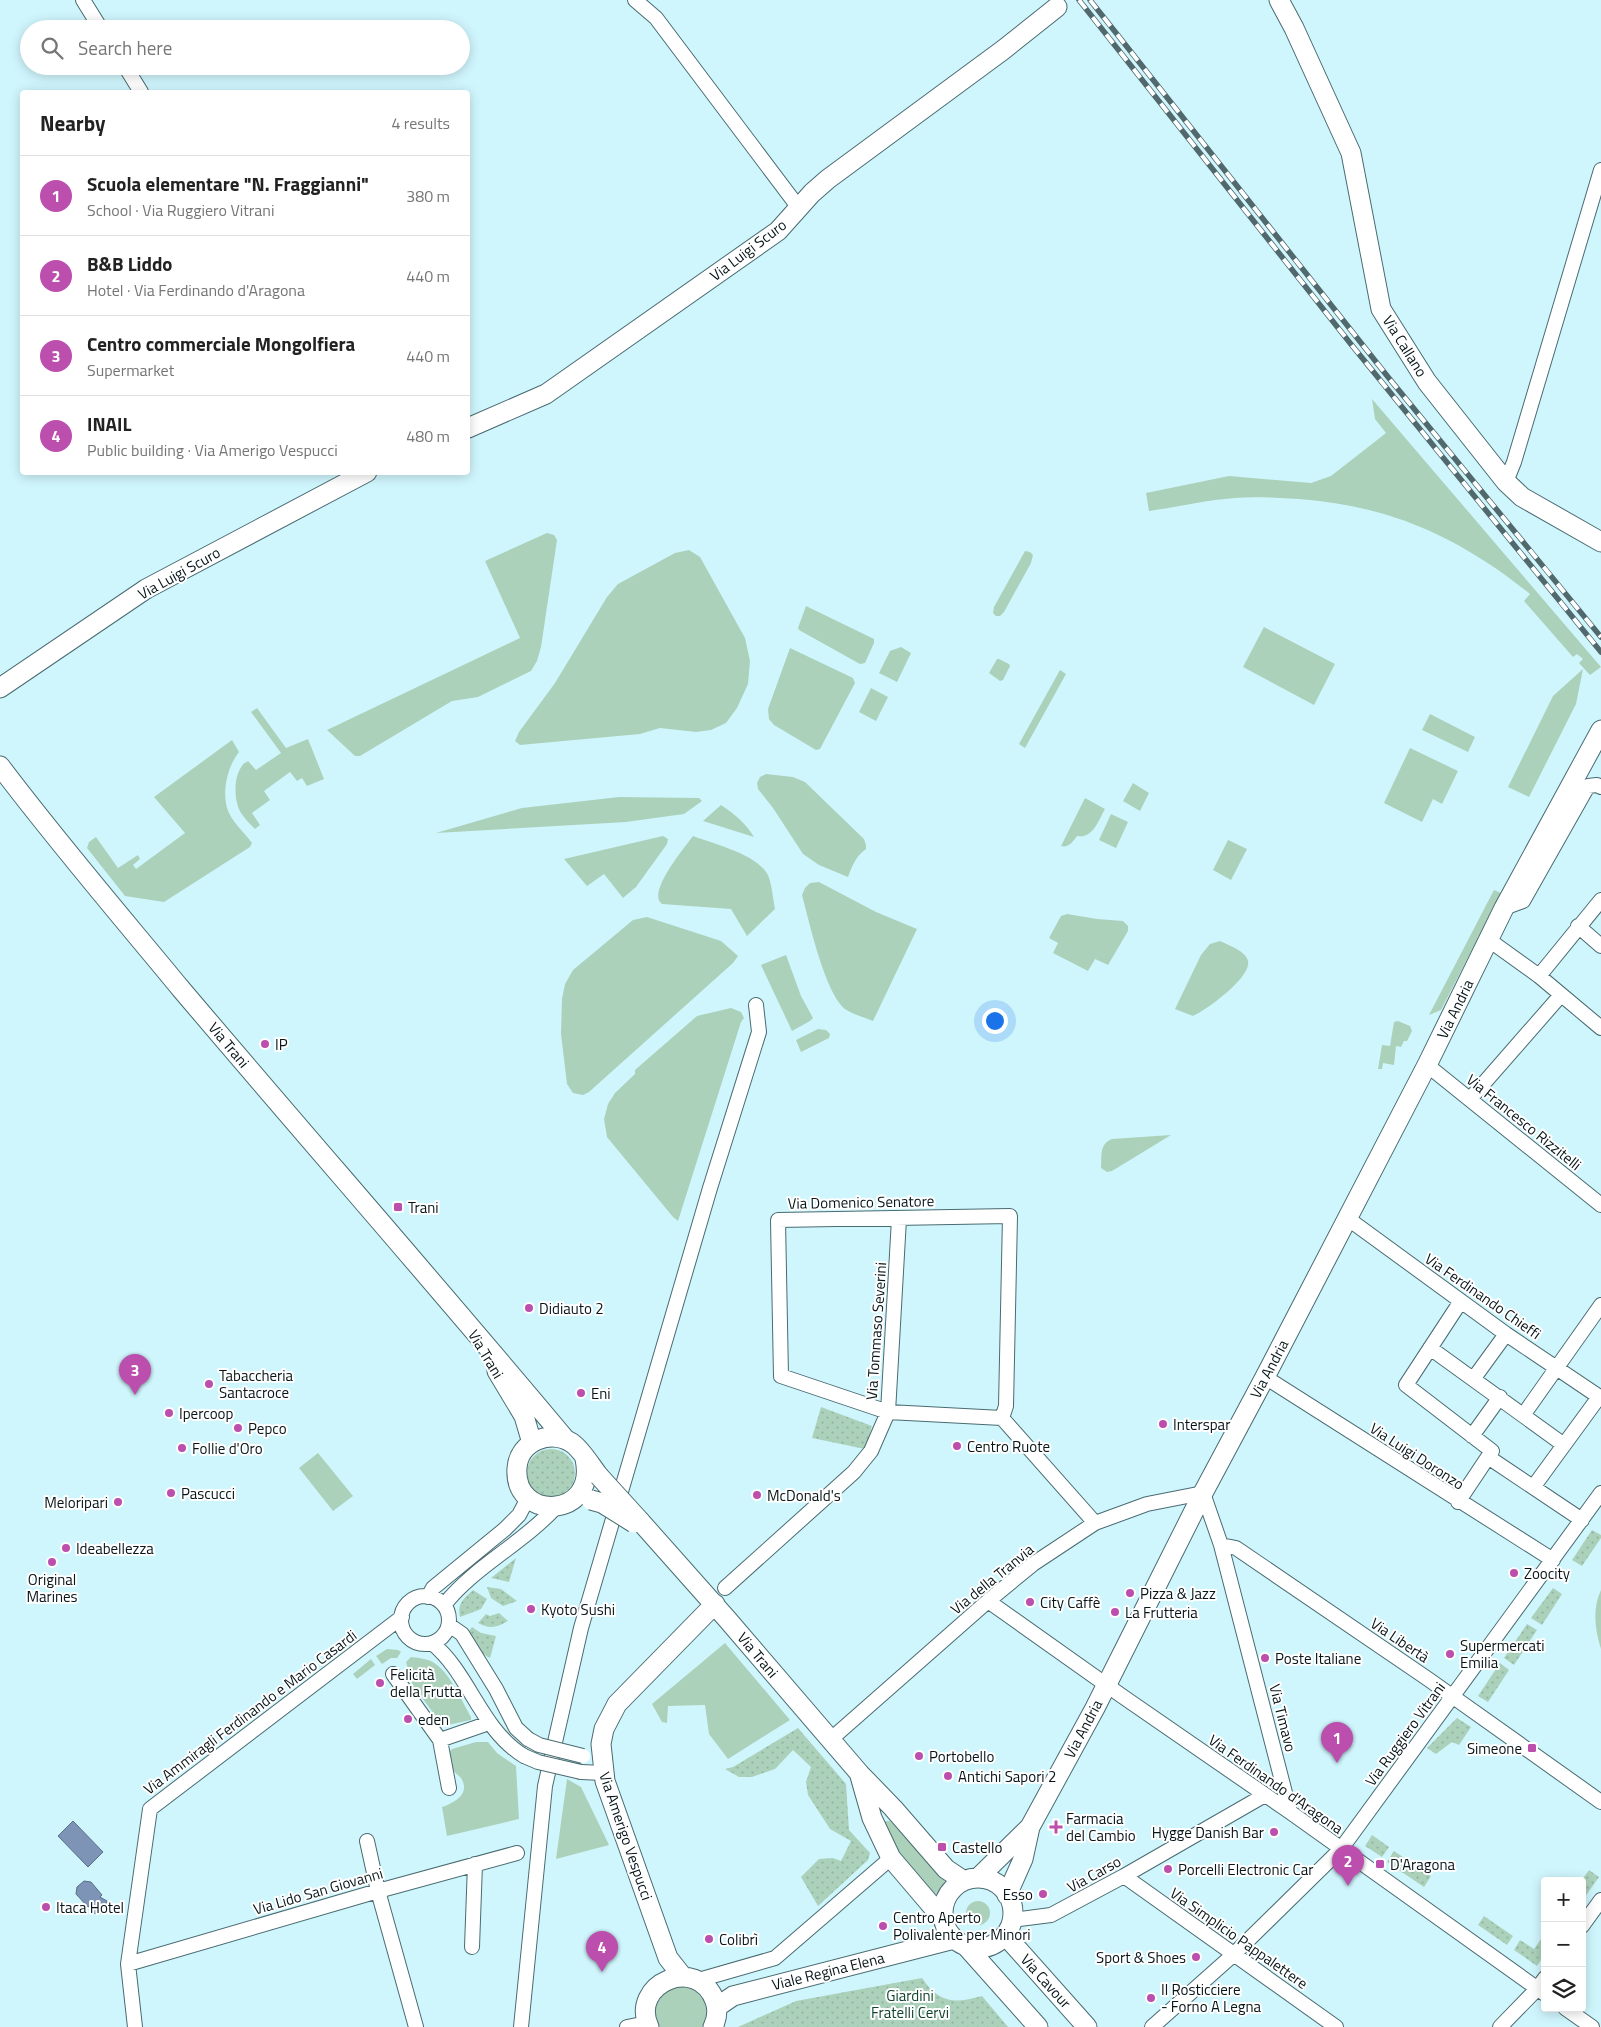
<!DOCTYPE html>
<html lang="en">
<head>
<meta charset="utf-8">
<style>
	body { margin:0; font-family:"Titillium Web",sans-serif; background:#f6f6f6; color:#222 }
	.controls { position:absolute; right:15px; bottom:15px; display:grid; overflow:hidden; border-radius:5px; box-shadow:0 2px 12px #0003 }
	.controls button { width:45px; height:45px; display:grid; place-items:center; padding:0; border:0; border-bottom:1px solid #e0e0e0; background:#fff; color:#222; font:25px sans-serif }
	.you { position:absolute; left:994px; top:1020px; width:18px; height:18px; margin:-12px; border:4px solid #fff; border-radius:50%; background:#1a73e8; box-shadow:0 0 0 8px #1a73e833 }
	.badge { display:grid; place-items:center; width:32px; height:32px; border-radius:50%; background:#bc4ead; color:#fff; font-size:16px; font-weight:700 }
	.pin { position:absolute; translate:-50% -41px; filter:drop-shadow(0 1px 2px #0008) }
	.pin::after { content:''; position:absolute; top:26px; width:18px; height:15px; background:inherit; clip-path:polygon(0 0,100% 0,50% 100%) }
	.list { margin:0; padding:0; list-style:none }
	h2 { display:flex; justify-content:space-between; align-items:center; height:65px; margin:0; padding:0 20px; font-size:21px }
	h2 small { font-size:16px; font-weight:400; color:#767676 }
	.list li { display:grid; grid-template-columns:32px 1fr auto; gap:15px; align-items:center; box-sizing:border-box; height:80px; padding:0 20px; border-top:1px solid #e0e0e0 }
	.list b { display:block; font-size:19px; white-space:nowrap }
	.list p { margin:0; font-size:16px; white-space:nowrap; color:#767676 }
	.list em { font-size:16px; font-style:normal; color:#767676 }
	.icon { flex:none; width:28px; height:28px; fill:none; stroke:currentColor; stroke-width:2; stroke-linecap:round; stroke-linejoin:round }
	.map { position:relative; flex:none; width:1601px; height:2027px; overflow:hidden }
	.search { position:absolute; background:#fff; box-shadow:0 2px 12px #0003; left:20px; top:20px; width:450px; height:55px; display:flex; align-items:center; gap:12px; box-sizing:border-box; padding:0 18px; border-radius:28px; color:#767676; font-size:19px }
	.panel { position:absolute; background:#fff; box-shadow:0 2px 12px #0003; left:20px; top:90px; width:450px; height:385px; border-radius:5px }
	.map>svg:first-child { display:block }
	.grass { fill:#abd1bb }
	.park { fill:url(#park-dots) }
	.water { fill:#7e94b6; stroke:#5a6e87 }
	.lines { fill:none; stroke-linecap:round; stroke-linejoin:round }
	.street-casing { stroke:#496b71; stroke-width:16 }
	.secondary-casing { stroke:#496b71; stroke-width:21 }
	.street { stroke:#fff; stroke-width:14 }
	.secondary { stroke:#fff; stroke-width:19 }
	.rail-casing { stroke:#51686d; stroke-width:5.5 }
	.rail { stroke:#fff; stroke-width:4; stroke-dasharray:11; stroke-linecap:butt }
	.street-bridge-casing { stroke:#496b71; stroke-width:16; stroke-linecap:butt }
	.secondary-bridge-casing { stroke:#496b71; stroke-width:21; stroke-linecap:butt }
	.street-bridge { stroke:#fff; stroke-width:14 }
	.secondary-bridge { stroke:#fff; stroke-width:19 }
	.poi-dot { fill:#bc4ead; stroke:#fff; stroke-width:2 }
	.labels { text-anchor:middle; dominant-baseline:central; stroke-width:4; stroke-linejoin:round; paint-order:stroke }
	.street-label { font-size:15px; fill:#071518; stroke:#fff }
	.poi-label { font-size:15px; fill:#071518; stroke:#fff; text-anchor:start }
	.park-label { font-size:15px; fill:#0f442c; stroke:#fff }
</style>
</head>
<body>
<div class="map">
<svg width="1601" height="2027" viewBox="0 0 1601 2027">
	<defs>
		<pattern id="park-dots" width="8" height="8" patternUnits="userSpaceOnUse" patternTransform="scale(1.25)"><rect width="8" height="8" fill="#abd1bb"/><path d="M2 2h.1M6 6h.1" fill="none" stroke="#92b3a0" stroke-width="1.8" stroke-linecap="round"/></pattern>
	</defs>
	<rect width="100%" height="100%" fill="#d0f6fd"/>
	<path class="grass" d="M1372,399L1601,667L1590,675L1579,663L1583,659L1577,654L1573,657L1524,601L1530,594C1459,537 1391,506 1299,499C1278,498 1256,496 1235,498C1206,500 1177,507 1149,511L1146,493L1229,476L1311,483L1331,476L1386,433L1375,419Z
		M547,533L554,535L557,540L541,647L537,661L531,671L478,697L452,701L360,756H355L327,730L520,638L485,561Z
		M689,550L700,557L745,638L750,661L748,684L737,708L726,723L711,730L696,732L660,728L640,734L520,745L515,741L519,732L555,683L607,597L618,584L675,553Z
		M1025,551L1030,552L1033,555L1031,563L1004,612L1000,616H996L993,613L994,607Z
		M806,606L874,639V643L865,663L860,664L799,630L798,628Z
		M1264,627L1335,664L1314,705L1243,667Z
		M901,647L911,653L897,682L879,673L890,651Z
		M790,648L853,678L855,683L820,749L816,750L774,725L769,719L768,709Z
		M997,659H999L1009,664L1010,666L1003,680L1000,681L989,673Z
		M1583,669L1576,704L1529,797L1508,787L1553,696Z
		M1060,670L1066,674L1025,748L1019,744Z
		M871,688L888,697L876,721L859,712Z
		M257,708L286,748L308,739L324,779L307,786L302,778L297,781L290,772L264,791L270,800L252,813L260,825L255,829C250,824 245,819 241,813C234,802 233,777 242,766C243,763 246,763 248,761L256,770L281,753L251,712Z
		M1430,714L1475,737L1468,752L1422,730Z
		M232,740L239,752C228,766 222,789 227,808C231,821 244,832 252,843L250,847L164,902L125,896L87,848L89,842L96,837L118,868L138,855L140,859L133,865L136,869L185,833L154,797Z
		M1410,748L1458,771L1442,804L1433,799L1422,822L1384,803Z
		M766,774L793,777L805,782L864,839L866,845V849C856,856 852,866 848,877L819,865L803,854L773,808L758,789L757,783L760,777Z
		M1133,783L1149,793L1140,811L1123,801Z
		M619,797L699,798L702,801L684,814L626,822L436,833L522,808Z
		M1085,798L1105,809C1098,821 1093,839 1077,836C1073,842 1068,848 1061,846Z
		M721,805C735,814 746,824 754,837L703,821Z
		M1111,814L1128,822L1116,848L1099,840Z
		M663,836L668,839L667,844L636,887L623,898L604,874L587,886L564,859Z
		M693,836C714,844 757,854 768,875C772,885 773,899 775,909L747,936L731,909L662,904C646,893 685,847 693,836Z
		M1228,840L1247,849L1231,880L1213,870Z
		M819,882L876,912L917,929L873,1021C864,1017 854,1015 845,1009C825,993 809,921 802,895L805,888L810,883Z
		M1494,890L1501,893L1441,1010L1429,1015Z
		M1067,914L1097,919L1123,921L1128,926V931L1108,965L1095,959L1088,971L1053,953L1058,943L1049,938L1061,916Z
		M647,917L721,941L738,956L733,963L589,1092L583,1095L573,1093L567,1084L561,1034L562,999L565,984L573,970L633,920Z
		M1220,941C1228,945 1246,951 1248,961C1252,977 1207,1010 1193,1016L1175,1009L1201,955L1210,944Z
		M786,955L801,996L813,1018L810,1021L792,1031L761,965Z
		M731,1008L741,1012L744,1018L741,1022L678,1221L673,1217L607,1137L604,1119L608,1104L615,1093L635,1074V1070L697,1016Z
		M1398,1021L1410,1026L1412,1031L1407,1041H1404L1401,1047L1396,1046L1394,1065L1383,1063L1382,1069H1378L1382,1045L1390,1046L1394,1022Z
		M818,1029L826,1030L830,1034L829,1038L801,1052L796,1040Z
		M1171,1135L1112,1171L1107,1172L1101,1168C1102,1156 1099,1144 1112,1139Z
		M318,1453L353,1496L333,1511L299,1468Z
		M1601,1590V1649C1595,1630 1592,1609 1601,1590Z
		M725,1643L790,1720L728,1759L709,1734L705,1705L668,1706L667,1723L662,1722L652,1704Z
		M387,1649L398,1650L401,1652L397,1658H391L382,1664L376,1656Z
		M411,1657C420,1658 430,1659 437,1665C450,1674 463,1703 471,1717V1720L448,1725L441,1723L413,1686L406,1662Z
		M371,1659L375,1665L357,1679L353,1674Z
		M476,1742H488L497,1753L516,1766L519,1819L447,1836L442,1807C454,1803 471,1794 461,1778C459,1775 454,1773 453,1769C451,1765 450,1758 449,1753L452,1749Z
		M567,1779L581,1787L609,1845L556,1859Z
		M885,1821H890L945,1881L934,1896C917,1875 888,1849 885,1821Z
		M966 1913a12 12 0 1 1 24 0a12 12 0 1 1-24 0Z
		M684,1986C703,1992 713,2009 702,2027H660C648,2007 662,1988 684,1986Z"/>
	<path class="park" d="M821,1407L872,1426L865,1449L812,1438Z
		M527 1473a24 24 0 1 1 48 0a24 24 0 1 1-48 0Z
		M1592,1530L1601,1535V1538L1582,1566L1572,1560Z
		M516,1558L509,1582L491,1578Z
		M487,1587L501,1589L517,1601L503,1606L491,1598Z
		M1553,1588L1562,1594L1542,1625L1531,1618Z
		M473,1590L487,1599L481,1609L460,1617C457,1604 463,1599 473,1590Z
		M499,1613L508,1621C496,1628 490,1629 478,1623L486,1614L490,1616Z
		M1527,1624L1537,1630L1514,1665L1504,1658Z
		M472,1627L481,1633L496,1636L490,1658L481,1653L469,1631Z
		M1500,1663L1509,1670L1488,1702L1478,1696Z
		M1457,1718L1471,1727L1459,1745L1452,1742L1436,1754L1427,1748Z
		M798,1728L846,1784L849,1830L870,1853L868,1860L818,1906L801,1877L819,1859L833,1858L841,1861L851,1841L830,1829L808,1795L806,1782L811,1767L793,1750L775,1769L752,1777H739L725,1769L733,1767Z
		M1372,1835L1389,1847L1382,1857L1365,1846Z
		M1394,1851L1431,1876L1424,1887L1387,1862Z
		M1589,1870L1599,1877L1582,1901L1581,1881Z
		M1484,1916L1513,1936L1507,1945L1478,1925Z
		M1541,1939L1545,1941V1954L1537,1966L1514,1950L1520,1940L1534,1949Z
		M922,1978C939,2003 954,2004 982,1996L1008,2027H738L796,2001Z"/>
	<path class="water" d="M73,1821L103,1852L88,1867L58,1836Z
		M84,1881L91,1882L102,1895L100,1897L107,1901L106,1908L100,1914L93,1913L91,1910L93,1907L90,1905L88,1907L76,1894L77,1887Z"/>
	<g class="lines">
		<defs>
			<path id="street" d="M83,0L101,29
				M635,0L656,18L799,208
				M125,66L141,92
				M1506,482L1514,462L1601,170
				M1504,908L1523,901L1588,786L1597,785L1601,787
				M1578,926L1601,946
				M1489,940L1539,976L1601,1028
				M1539,976L1601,900
				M1427,1065L1601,1205
				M1470,1099L1561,995
				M1347,1218L1506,1334L1601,1398
				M1461,1301L1406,1385L1492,1451L1488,1457
				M1430,1348L1564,1445
				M1265,1377L1553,1560
				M1474,1378L1506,1334
				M1524,1414L1601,1305
				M1002,1418L1006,1406L1010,1216L778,1220L781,1376L888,1412L1002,1418L1095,1523
				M1472,1436L1500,1397
				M1534,1486L1599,1397
				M1458,1502L1488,1457L1582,1520
				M1221,1545L1290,1812
				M725,1588L854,1472L871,1451L888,1412L899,1219
				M401 1620a24 24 0 1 1 48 0a24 24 0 1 1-48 0Z
				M428,1597L433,1588L505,1529L519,1515L528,1498
				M988,1601L1122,1696L1290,1812L1545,1994
				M444,1605C475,1566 522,1544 556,1507
				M449,1625L462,1634L496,1689L516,1728L528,1739
				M432,1643C470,1674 480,1729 524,1756
				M393,1674L440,1740L449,1788
				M440,1740L489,1723
				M830,1740L988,1601L1033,1564L1095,1523L1147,1504L1203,1493L1221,1545L1236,1548L1428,1679L1601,1802
				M581,1772L603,1773
				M367,1841L378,1891L416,2027
				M1124,1876L1336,2027
				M1012,1920L1051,1915L1124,1876L1265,1795
				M1582,1926L1601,1900
				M472,1947L475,1864
				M128,1964L378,1891L517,1853
				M702,1979L775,1958L891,1858
				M1565,2008L1592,2027
				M135,2027L128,1964L150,1809L402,1617
				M521,2027L545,1786L581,1628L710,1188L759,1032L756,1005
				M627,2027L647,2023
				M1152,2027L1233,1955L1341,1849L1601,1493
				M1500,2027L1537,1989L1545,1978"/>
			<path id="secondary" d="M1279,0L1294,28L1351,153L1381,309L1427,382L1506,482L1522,497L1601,542
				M468,428L546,394L778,231L812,193L828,179L1003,50L1057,7
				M0,688L146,589L367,472
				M0,766C58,843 120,915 181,989C309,1140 439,1288 566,1440
				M497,1371L524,1416L532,1443
				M585,1459C598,1519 513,1522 517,1468C519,1441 551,1429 572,1443C582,1450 591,1466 599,1476
				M640,1521L727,1619L860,1774L893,1808L946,1869L964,1881
				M860,1776L872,1818L891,1858L943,1919
				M978,1878L1030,1827L1095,1708L1203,1493L1265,1377L1427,1065L1504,908L1601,730
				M943 1913a35 35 0 1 1 70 0a35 35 0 1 1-70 0Z
				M1007,1895L1023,1859L1030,1827
				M1005,1935L1087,2027
				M965,1945L1038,2027
				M683,1977L668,1958L605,1781L601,1744L604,1729L617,1704L715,1604
				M717,2007L733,1996L954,1939
				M649,2027C629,1984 697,1954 715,2001C718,2010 717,2019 713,2027"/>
		</defs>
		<use href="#street" class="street-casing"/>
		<use href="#secondary" class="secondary-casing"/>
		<use href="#street" class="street"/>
		<use href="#secondary" class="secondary"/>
		<defs>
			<path id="rail" d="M1079,0L1350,343L1601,652
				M1090,0L1388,377L1601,637"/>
		</defs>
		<use href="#rail" class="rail-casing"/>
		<use href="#rail" class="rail"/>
		<defs>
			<path id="street-bridge" d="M528,1739L539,1745L583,1756
				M524,1756L538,1762L581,1772"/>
			<path id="secondary-bridge" d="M599,1476L640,1521
				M591,1500L602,1503L634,1523"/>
		</defs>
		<use href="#street-bridge" class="street-bridge-casing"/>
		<use href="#secondary-bridge" class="secondary-bridge-casing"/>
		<use href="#street-bridge" class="street-bridge"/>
		<use href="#secondary-bridge" class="secondary-bridge"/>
	</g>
	<g class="poi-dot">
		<circle cx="265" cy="1044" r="5"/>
		<rect x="393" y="1202" width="10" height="10" rx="2.5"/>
		<circle cx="529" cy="1308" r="5"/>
		<circle cx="209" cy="1384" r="5"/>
		<circle cx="581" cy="1393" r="5"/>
		<circle cx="169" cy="1413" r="5"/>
		<circle cx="1163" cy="1424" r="5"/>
		<circle cx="238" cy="1428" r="5"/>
		<circle cx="957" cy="1446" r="5"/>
		<circle cx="182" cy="1448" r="5"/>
		<circle cx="171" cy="1493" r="5"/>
		<circle cx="757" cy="1495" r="5"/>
		<circle cx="118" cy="1502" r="5"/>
		<circle cx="66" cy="1548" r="5"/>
		<circle cx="52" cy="1562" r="5"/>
		<circle cx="1514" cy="1573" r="5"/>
		<circle cx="1130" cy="1593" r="5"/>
		<circle cx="1030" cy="1602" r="5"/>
		<circle cx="531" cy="1609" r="5"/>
		<circle cx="1115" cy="1612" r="5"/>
		<circle cx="1450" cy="1654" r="5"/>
		<circle cx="1265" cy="1658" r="5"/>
		<circle cx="380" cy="1683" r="5"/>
		<circle cx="408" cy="1719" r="5"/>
		<rect x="1527" y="1743" width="10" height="10" rx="2.5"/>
		<circle cx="919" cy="1756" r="5"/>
		<circle cx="948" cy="1776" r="5"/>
		<path d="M1053.5 1819.5h5v5h5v5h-5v5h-5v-5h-5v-5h5z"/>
		<circle cx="1274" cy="1832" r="5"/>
		<rect x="937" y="1842" width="10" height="10" rx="2.5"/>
		<rect x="1375" y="1859" width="10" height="10" rx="2.5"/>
		<circle cx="1168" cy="1869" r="5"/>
		<circle cx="1043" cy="1894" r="5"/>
		<circle cx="46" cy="1907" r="5"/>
		<circle cx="883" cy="1926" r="5"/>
		<circle cx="709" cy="1939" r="5"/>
		<circle cx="1196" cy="1957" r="5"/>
		<circle cx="1151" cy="1998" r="5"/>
	</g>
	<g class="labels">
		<g class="street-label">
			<text transform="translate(748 250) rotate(-37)">Via Luigi Scuro</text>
			<text transform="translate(1405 346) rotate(58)">Via Callano</text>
			<text transform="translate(179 573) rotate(-29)">Via Luigi Scuro</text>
			<text transform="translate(1455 1009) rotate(-64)">Via Andria</text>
			<text transform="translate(229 1045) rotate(50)">Via Trani</text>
			<text transform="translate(1524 1122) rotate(39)">Via Francesco Rizzitelli</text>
			<text transform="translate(861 1202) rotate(-1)">Via Domenico Senatore</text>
			<text transform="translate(1483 1296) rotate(35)">Via Ferdinando Chieffi</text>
			<text transform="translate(876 1331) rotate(-86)">Via Tommaso Severini</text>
			<text transform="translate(486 1354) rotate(59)">Via Trani</text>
			<text transform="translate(1269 1369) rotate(-62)">Via Andria</text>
			<text transform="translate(1417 1456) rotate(33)">Via Luigi Doronzo</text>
			<text transform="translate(992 1579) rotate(-39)">Via della Tranvia</text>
			<text transform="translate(1400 1640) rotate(34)">Via Libertà</text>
			<text transform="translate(758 1655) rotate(50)">Via Trani</text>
			<text transform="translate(250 1712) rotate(-37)">Via Ammiragli Ferdinando e Mario Casardi</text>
			<text transform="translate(1283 1718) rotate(76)">Via Timavo</text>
			<text transform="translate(1083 1729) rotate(-62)">Via Andria</text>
			<text transform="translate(1405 1734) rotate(-54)">Via Ruggiero Vitrani</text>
			<text transform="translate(1276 1784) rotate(35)">Via Ferdinando d'Aragona</text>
			<text transform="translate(626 1836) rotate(71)">Via Amerigo Vespucci</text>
			<text transform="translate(1094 1874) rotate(-29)">Via Carso</text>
			<text transform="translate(318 1891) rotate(-16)">Via Lido San Giovanni</text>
			<text transform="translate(1239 1938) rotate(35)">Via Simplicio Pappalettere</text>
			<text transform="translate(828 1971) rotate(-14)">Viale Regina Elena</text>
			<text transform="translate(1046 1981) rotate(48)">Via Cavour</text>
		</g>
		<g class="poi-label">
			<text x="275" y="1044">IP</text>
			<text x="408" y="1207">Trani</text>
			<text x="539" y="1308">Didiauto 2</text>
			<text x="219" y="1375">Tabaccheria<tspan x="219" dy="17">Santacroce</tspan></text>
			<text x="591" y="1393">Eni</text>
			<text x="179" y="1413">Ipercoop</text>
			<text x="1173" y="1424">Interspar</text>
			<text x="248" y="1428">Pepco</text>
			<text x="967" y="1446">Centro Ruote</text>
			<text x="192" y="1448">Follie d'Oro</text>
			<text x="181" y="1493">Pascucci</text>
			<text x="767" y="1495">McDonald's</text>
			<text x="108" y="1502" text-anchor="end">Meloripari</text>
			<text x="76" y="1548">Ideabellezza</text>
			<text x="1524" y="1573">Zoocity</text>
			<text x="52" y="1579" text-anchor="middle">Original<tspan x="52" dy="17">Marines</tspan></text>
			<text x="1140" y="1593">Pizza &amp; Jazz</text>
			<text x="1040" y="1602">City Caffè</text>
			<text x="541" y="1609">Kyoto Sushi</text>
			<text x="1125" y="1612">La Frutteria</text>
			<text x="1460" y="1645">Supermercati<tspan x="1460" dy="17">Emilia</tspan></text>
			<text x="1275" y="1658">Poste Italiane</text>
			<text x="390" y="1674">Felicità<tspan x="390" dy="17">della Frutta</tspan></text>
			<text x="418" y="1719">eden</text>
			<text x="1522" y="1748" text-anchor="end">Simeone</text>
			<text x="929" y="1756">Portobello</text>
			<text x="958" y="1776">Antichi Sapori 2</text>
			<text x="1066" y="1818">Farmacia<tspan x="1066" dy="17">del Cambio</tspan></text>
			<text x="1264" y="1832" text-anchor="end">Hygge Danish Bar</text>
			<text x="952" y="1847">Castello</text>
			<text x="1390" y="1864">D'Aragona</text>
			<text x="1178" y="1869">Porcelli Electronic Car</text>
			<text x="1033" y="1894" text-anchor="end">Esso</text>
			<text x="56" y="1907">Itaca Hotel</text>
			<text x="893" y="1917">Centro Aperto<tspan x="893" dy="17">Polivalente per Minori</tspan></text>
			<text x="719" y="1939">Colibrì</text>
			<text x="1186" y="1957" text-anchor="end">Sport &amp; Shoes</text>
			<text x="1161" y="1989">Il Rosticciere<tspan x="1161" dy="17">- Forno A Legna</tspan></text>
		</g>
		<g class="park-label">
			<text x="910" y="1995">Giardini<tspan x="910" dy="17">Fratelli Cervi</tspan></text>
		</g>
	</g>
</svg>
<div class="controls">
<button>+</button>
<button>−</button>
<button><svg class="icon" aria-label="layers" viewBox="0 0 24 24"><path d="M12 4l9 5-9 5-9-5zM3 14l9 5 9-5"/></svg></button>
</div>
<div class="you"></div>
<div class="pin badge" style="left:1337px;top:1763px">1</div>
<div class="pin badge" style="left:1348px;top:1886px">2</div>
<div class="pin badge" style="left:135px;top:1395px">3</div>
<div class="pin badge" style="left:602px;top:1972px">4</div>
<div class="search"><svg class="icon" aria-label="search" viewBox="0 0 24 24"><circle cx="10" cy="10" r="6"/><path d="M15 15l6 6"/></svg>Search here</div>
<section class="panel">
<h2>Nearby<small>4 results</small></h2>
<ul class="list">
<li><span class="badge">1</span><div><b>Scuola elementare &quot;N. Fraggianni&quot;</b><p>School · Via Ruggiero Vitrani</p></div><em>380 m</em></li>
<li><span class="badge">2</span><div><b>B&amp;B Liddo</b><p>Hotel · Via Ferdinando d'Aragona</p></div><em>440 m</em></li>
<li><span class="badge">3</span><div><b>Centro commerciale Mongolfiera</b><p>Supermarket</p></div><em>440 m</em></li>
<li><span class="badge">4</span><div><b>INAIL</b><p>Public building · Via Amerigo Vespucci</p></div><em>480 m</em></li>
</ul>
</section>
</div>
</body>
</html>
